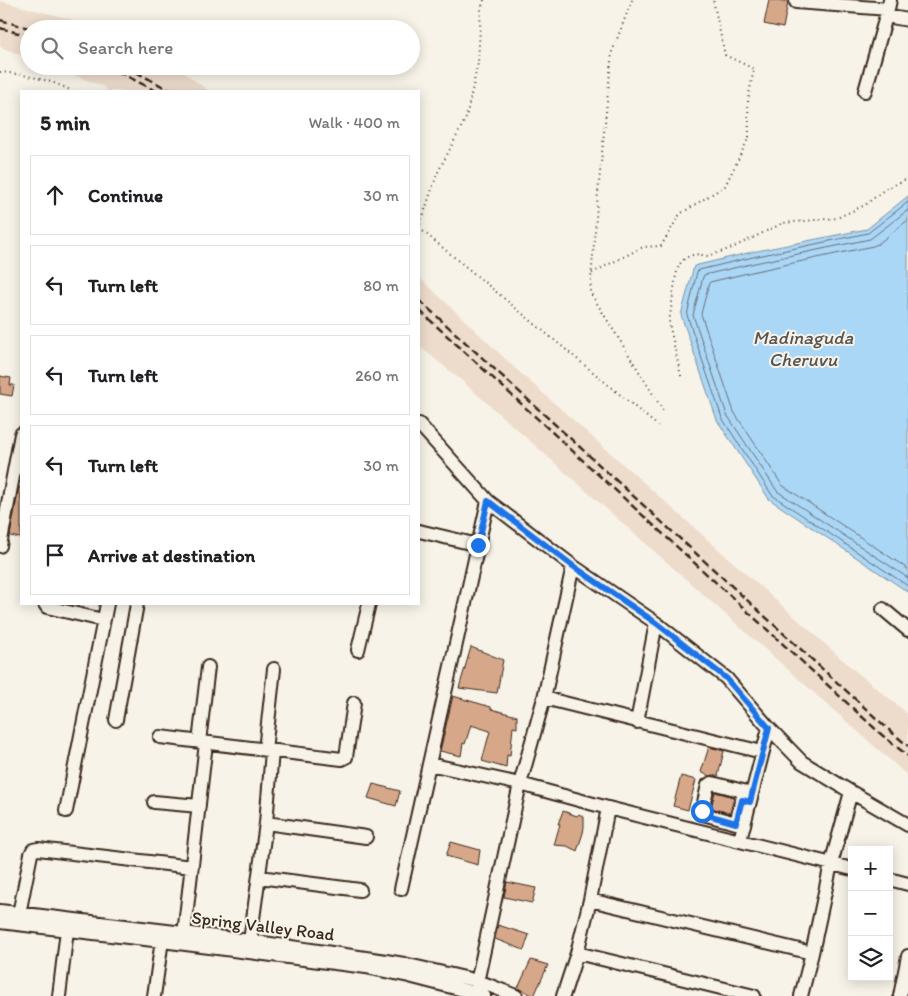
<!DOCTYPE html>
<html lang="en">
<head>
<meta charset="utf-8">
<style>
	body { margin:0; font-family:Itim,sans-serif; background:#f2f2f2; color:#202124 }
	.controls { position:absolute; right:15px; bottom:15px; display:grid; overflow:hidden; border-radius:0px; box-shadow:0 2px 12px #0003 }
	.controls button { width:45px; height:45px; display:grid; place-items:center; padding:0; border:0; border-bottom:1px solid #e0e0e0; background:#fff; color:#202124; font:25px sans-serif }
	.stop { position:absolute; width:15px; height:15px; margin:-11px; border:4px solid #1a73e8; border-radius:50%; background:#fff }
	.stop.end { background:#1a73e8; border-color:#fff; box-shadow:0 1px 5px #0008 }
	.list { margin:0; padding:0; list-style:none }
	h2 { display:flex; justify-content:space-between; align-items:center; height:65px; margin:0; padding:0 20px; font-size:21px }
	h2 small { font-size:16px; font-weight:400; color:#757577 }
	.list li { display:grid; grid-template-columns:32px 1fr auto; gap:15px; align-items:center; box-sizing:border-box; height:80px; margin:0 10px 10px; padding:0 10px; border:1px solid #e0e0e0; border-radius:0px }
	.list b { display:block; font-size:19px; white-space:nowrap }
	.list em { font-size:16px; font-style:normal; color:#757577 }
	.icon { flex:none; width:28px; height:28px; fill:none; stroke:currentColor; stroke-width:2; stroke-linecap:round; stroke-linejoin:round }
	.map { position:relative; flex:none; width:908px; height:996px; overflow:hidden }
	.search { position:absolute; background:#fff; box-shadow:0 2px 12px #0003; left:20px; top:20px; width:400px; height:55px; display:flex; align-items:center; gap:12px; box-sizing:border-box; padding:0 18px; border-radius:28px; color:#757577; font-size:19px }
	.panel { position:absolute; background:#fff; box-shadow:0 2px 12px #0003; left:20px; top:90px; width:400px; height:515px; border-radius:0px }
	.map>svg:first-child { display:block }
	.built { fill:#eddccc }
	.water { fill:#abd7f7; stroke:#7e92a0 }
	.lines { fill:none; stroke-linecap:round; stroke-linejoin:round }
	.shore { stroke:#686f75; stroke-width:1 }
	.building { fill:#d7a789; stroke:#3b2a1e }
	.minor-casing { stroke:#3b2a1e; stroke-width:16 }
	.path { stroke:#3b2a1e; stroke-width:2; stroke-dasharray:1 4; stroke-linecap:butt }
	.minor { stroke:#f7f3e8; stroke-width:12 }
	.rail { stroke:#3b2a1e; stroke-width:2.5; stroke-dasharray:8 4; stroke-linecap:butt }
	.route { stroke:#1a73e8; stroke-width:6 }
	.labels { text-anchor:middle; dominant-baseline:central; stroke-width:4; stroke-linejoin:round; paint-order:stroke }
	.street-label { font-size:18px; fill:#3b2a1e; stroke:#f7f3e8 }
	.water-label { font-size:19px; font-style:italic; fill:#575554; stroke:#f7f3e8 }
</style>
</head>
<body>
<div class="map">
<svg width="908" height="996" viewBox="0 0 908 996">
	<rect width="100%" height="100%" fill="#f7f3e8"/>
	<filter id="ink" filterUnits="userSpaceOnUse"><feTurbulence type="fractalNoise" baseFrequency=".02" numOctaves="2"/><feDisplacementMap in="SourceGraphic" scale="10" xChannelSelector="R" yChannelSelector="G"/><feConvolveMatrix kernelMatrix="1 2 1 2 8 2 1 2 1" color-interpolation-filters="sRGB"/></filter>
	<g filter="url(#ink)">
		<path class="built" d="M0,1L70,19L93,29H29V58L0,47Z
			M50,66H175L209,91H108L102,86Z
			M419,277L517,370L852,668L908,714V776L461,380L419,346Z"/>
		<path class="water" d="M908,196V592L769,499L717,420L681,315L694,266L752,252L867,229Z"/>
		<g class="lines">
			<path class="shore" d="M908,202L868,233L753,257L699,270L697,272L687,315L722,418L772,495L908,586
				M908,210L870,239L755,263L704,275L703,277L693,315L727,415L777,491L908,578
				M908,220L878,244L873,246L756,271L710,282L709,283L701,314L734,412L782,485L908,569"/>
		</g>
		<path class="building" d="M769,0H777L788,2L783,28L764,24Z
			M0,376L11,378L10,385H14L12,396L0,394Z
			M19,487L21,488V538L10,536Z
			M471,647L503,660L497,693L459,688Z
			M453,696L491,707V709L517,716V728L513,727L510,756L507,755L506,768L482,761L490,731L471,725L465,744L463,743L461,756L440,751Z
			M709,747L724,751L718,776H709L701,772Z
			M681,776L696,780L688,810L673,806Z
			M373,784L400,791L396,806L368,798Z
			M715,792L734,797L730,813L711,808Z
			M563,811L577,816L579,814L584,817V827L583,833L577,851L567,846L554,845L560,824H558Z
			M451,842L480,850L478,865L446,856Z
			M507,882L536,888L532,903L504,897Z
			M498,925L529,935L524,950L495,939Z
			M531,960L548,965L534,996L518,988Z"/>
		<g class="lines">
			<defs>
				<path id="minor" d="M796,2L888,9L890,0
					M886,16L908,20
					M865,91L888,9
					M419,424L488,501L573,566L656,623L726,678L769,728L802,762L851,792L908,825
					M419,531L478,545
					M0,546L21,434
					M45,604L47,607L103,620
					M883,609L908,630
					M358,650L369,604
					M544,698L762,752
					M116,720L137,604
					M637,722L656,623
					M160,737L342,759L346,757L354,703
					M199,742L208,667
					M265,750L274,669
					M429,764L520,784L608,808L852,869
					M712,783L743,791L744,793L736,823L703,814L702,811L708,785Z
					M154,802L199,806
					M66,811L107,604
					M266,823L366,837
					M740,840L769,728
					M259,877L360,890
					M889,879L908,884
					M401,889L488,501
					M590,900L812,953
					M0,911L250,941L386,961L404,964L478,981L516,996
					M19,914L31,854L33,850L38,849L192,867
					M0,922L162,941L366,967L409,976L475,993L484,996
					M184,934L206,743
					M250,941L266,823L272,751
					M577,953L754,996
					M476,987L520,784L544,698L573,566
					M59,996L67,930
					M154,996L163,933
					M563,996L577,953L590,900L608,808
					M801,996L812,953L831,864L851,792
					M900,996L908,956"/>
			</defs>
			<use href="#minor" class="minor-casing"/>
			<path class="path" d="M484,0L481,9L478,63L466,118L437,174L419,228L658,426
				M632,0L612,52L598,193L590,292L664,412
				M0,72C23,74 52,80 72,91
				M592,273L643,247L661,246L680,214L725,186L749,137L748,99L754,69L725,55L713,0
				M681,376L669,323L676,275L679,265L685,258L695,254L708,256L732,248L783,223L837,218L865,205L884,190L908,178"/>
			<use href="#minor" class="minor"/>
			<path class="rail" d="M0,20L32,29
				M0,28L29,36
				M107,66L156,91
				M125,66L171,91
				M419,300L888,729L908,746
				M419,310L882,735L908,756"/>
		</g>
	</g>
	<g class="lines" filter="url(#ink)">
		<path class="route" d="M478,545L488,501L573,566L656,623L726,678L769,728L750,802L742,800L736,823L704,814L702,811"/>
	</g>
	<g class="labels">
		<g class="street-label">
			<text transform="translate(263 926) rotate(7)">Spring Valley Road</text>
		</g>
		<g class="water-label">
			<text x="803" y="337">Madinaguda<tspan x="803" dy="22">Cheruvu</tspan></text>
		</g>
	</g>
</svg>
<div class="controls">
<button>+</button>
<button>−</button>
<button><svg class="icon" aria-label="layers" viewBox="0 0 24 24"><path d="M12 4l9 5-9 5-9-5zM3 14l9 5 9-5"/></svg></button>
</div>
<div class="stop" style="left:702px;top:811px"></div>
<div class="stop end" style="left:478px;top:545px"></div>
<div class="search"><svg class="icon" aria-label="search" viewBox="0 0 24 24"><circle cx="10" cy="10" r="6"/><path d="M15 15l6 6"/></svg>Search here</div>
<section class="panel">
<h2>5 min<small>Walk · 400 m</small></h2>
<ul class="list">
<li><svg class="icon" aria-label="ahead" viewBox="0 0 24 24"><path d="M12 20V5M6 11l6-6 6 6"/></svg><div><b>Continue</b></div><em>30 m</em></li>
<li><svg class="icon" aria-label="left" viewBox="0 0 24 24"><path d="M17 20v-9H6M10 6l-5 5 5 5"/></svg><div><b>Turn left</b></div><em>80 m</em></li>
<li><svg class="icon" aria-label="left" viewBox="0 0 24 24"><path d="M17 20v-9H6M10 6l-5 5 5 5"/></svg><div><b>Turn left</b></div><em>260 m</em></li>
<li><svg class="icon" aria-label="left" viewBox="0 0 24 24"><path d="M17 20v-9H6M10 6l-5 5 5 5"/></svg><div><b>Turn left</b></div><em>30 m</em></li>
<li><svg class="icon" aria-label="arrive" viewBox="0 0 24 24"><path d="M6 21V4h12l-3 4 3 4H6"/></svg><div><b>Arrive at destination</b></div></li>
</ul>
</section>
</div>
</body>
</html>
